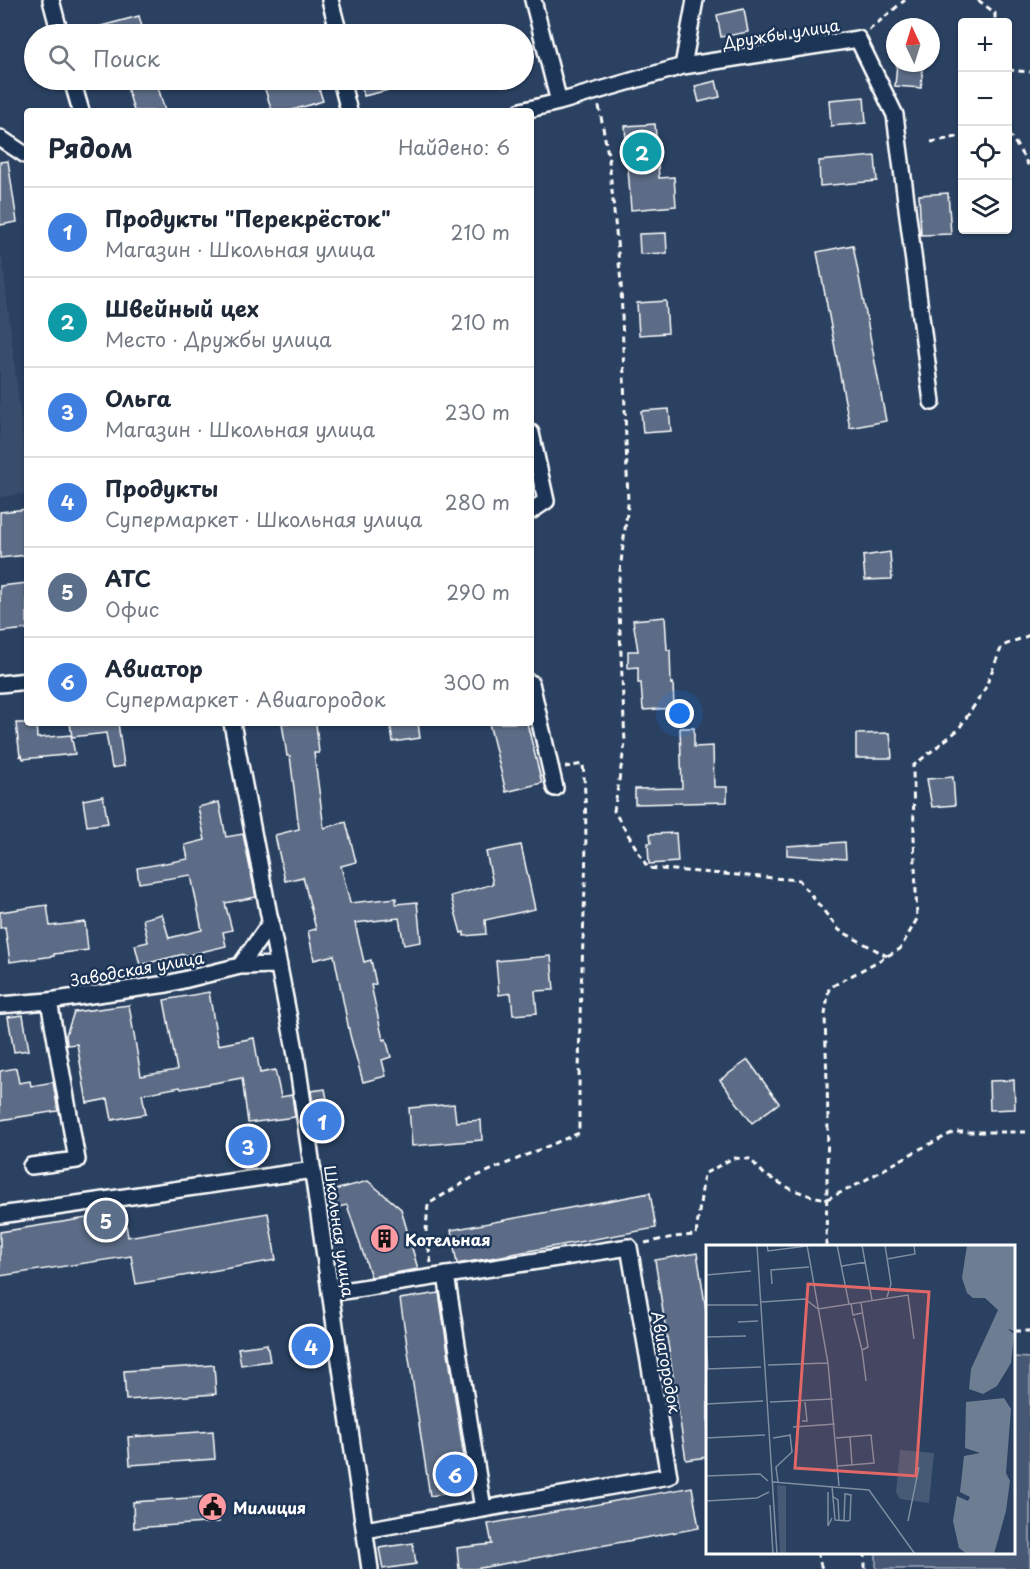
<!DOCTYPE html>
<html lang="ru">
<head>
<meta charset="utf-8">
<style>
	body { margin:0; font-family:"Playpen Sans",sans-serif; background:#f6f6f7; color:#1f2937 }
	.controls { position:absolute; right:18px; top:18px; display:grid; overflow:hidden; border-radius:6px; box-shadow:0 2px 4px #0004 }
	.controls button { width:54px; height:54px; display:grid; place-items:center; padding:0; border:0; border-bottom:2px solid #e0e1e3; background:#fff; color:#1f2937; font:30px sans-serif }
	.compass { position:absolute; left:886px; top:18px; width:54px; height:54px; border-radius:50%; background:#fff; box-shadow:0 2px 4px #0004; rotate:356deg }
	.you { position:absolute; left:680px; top:714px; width:21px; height:21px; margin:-15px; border:4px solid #fff; border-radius:50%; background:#1a73e8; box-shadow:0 0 0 9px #1a73e833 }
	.badge { display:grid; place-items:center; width:39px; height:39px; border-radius:50%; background:#d93025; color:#fff; font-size:20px; font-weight:700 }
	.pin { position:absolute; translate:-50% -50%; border:3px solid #fff; box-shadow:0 2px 6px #0006 }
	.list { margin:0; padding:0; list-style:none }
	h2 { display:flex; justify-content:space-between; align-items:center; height:78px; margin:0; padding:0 24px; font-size:26px }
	h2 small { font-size:20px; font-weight:400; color:#747a83 }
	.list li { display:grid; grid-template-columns:39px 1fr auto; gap:18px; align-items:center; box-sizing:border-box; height:90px; padding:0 24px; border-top:2px solid #e0e1e3 }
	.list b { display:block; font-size:22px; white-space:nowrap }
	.list p { margin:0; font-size:20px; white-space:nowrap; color:#747a83 }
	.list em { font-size:20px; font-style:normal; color:#747a83 }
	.icon { flex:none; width:33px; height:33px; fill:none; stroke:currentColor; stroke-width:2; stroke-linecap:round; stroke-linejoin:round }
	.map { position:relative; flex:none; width:1030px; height:1569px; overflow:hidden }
	.search { position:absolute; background:#fff; box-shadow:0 2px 4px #0004; left:24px; top:24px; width:510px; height:66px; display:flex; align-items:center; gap:15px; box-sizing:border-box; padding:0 21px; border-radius:33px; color:#747a83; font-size:22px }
	.panel { position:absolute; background:#fff; box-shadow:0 2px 4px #0004; left:24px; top:108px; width:510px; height:618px; border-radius:6px }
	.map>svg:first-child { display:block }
	.built { fill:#394e6c }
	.green { fill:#465975; stroke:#a2acba; stroke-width:1.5 }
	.building { fill:#5b6c86; stroke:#fff; stroke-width:1.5 }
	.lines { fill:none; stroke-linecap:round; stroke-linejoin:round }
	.street-casing { stroke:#fff; stroke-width:20 }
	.path { stroke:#fff; stroke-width:3; stroke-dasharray:6 4.5; stroke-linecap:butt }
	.street { stroke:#1d3557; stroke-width:15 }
	.labels { text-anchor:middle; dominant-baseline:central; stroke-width:5; stroke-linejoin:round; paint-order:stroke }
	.street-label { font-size:16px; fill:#fff; stroke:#1d3557 }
	.poi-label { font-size:16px; font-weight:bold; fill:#fff; stroke:#1d3557; text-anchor:start }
	.inset-road { fill:none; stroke:#7f8da0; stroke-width:1.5 }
	.view { fill:#e26868; fill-opacity:0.15; stroke:#e26868; stroke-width:3 }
	.inset-edge { fill:none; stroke:#fff; stroke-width:3 }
</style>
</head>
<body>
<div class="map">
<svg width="1030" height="1569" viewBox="0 0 1030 1569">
	<rect width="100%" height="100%" fill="#2a4161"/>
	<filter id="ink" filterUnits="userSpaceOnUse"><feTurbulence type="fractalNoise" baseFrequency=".0167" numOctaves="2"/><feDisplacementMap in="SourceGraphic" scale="12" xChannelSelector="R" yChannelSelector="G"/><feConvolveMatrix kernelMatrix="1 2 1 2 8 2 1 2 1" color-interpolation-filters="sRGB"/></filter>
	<g filter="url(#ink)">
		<path class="built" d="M0,256H2L27,474V493L0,497Z"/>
		<path class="green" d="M1014,1357L1030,1358V1569H876V1553L1014,1552Z"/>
		<path class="building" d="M744,9L748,32L721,37L717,15Z
			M139,16L144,34H86V30Z
			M897,63H923L921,88L895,86Z
			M125,80H156L165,111H134Z
			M262,80H316L323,101L289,111H272Z
			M360,80H408L409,85L364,96Z
			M716,81L720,97L699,102L695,86Z
			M864,97L866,123L831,126L829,100Z
			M655,124L659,178L674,177L676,206L631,210L625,126Z
			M875,156L877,181L820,186L819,161Z
			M8,161L17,222L0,225V162Z
			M948,193L951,234L921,235L919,195Z
			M666,233L667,253L640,254L639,234Z
			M853,245L886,421L850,428L817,252Z
			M666,301L668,333L639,335L637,303Z
			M669,409L671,431L643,433L641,411Z
			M27,509V555L0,558V512Z
			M890,552L892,579L865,580L863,556Z
			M27,583V629L0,632V586Z
			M665,617L667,650H670L671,684L673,683L674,708L643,710L641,683H638V667L628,668V651H638L633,620Z
			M16,723H36L37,738L71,735L75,754L23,759L22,755L20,756Z
			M70,723H118L124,766L112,768L106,733L72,737Z
			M282,723H316L319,753H314L324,828L346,822L356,862L341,866L350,903L396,898V904L417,902L421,942L404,945L399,918L355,923L364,962L371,960L376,984L371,985L383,1040L386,1039L391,1057L382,1060L386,1076L363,1082L350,1035L334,955L314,960L308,931L316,929L303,877L285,881L275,835L299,829L290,756H287Z
			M390,723H418L420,738L393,742Z
			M489,723H527L542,783L506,792Z
			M680,728H694V747L713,746L714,787H727V802L635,804V789L682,788Z
			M890,733L892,758H856V734Z
			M953,777L955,805L932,807L927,779Z
			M103,796L108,823L87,826L83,800Z
			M219,802L226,837L243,834L256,897L225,903L232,930L223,932L226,946L184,956V954L140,965L135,945L148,942L143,919L162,914L169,938L202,930L191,875L139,883L137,868L188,859L185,845L205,840L198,807Z
			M676,833L678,862L649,864L648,843H651L650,834Z
			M845,842L846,859L787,855V846Z
			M521,845L535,909L485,920L486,934L464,936V932L461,933L451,896L493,884L486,852Z
			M47,905L50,926L85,922L88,950L54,954V956L10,962L5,927L0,928V912Z
			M551,956L554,990L535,991L537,1013L513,1015L511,993L499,995L496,961Z
			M209,992L218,1045L254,1038L260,1073L275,1070L281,1097L292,1095L295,1117L248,1123L242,1078L181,1089L180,1087L142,1094L146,1114L128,1117L112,1120L108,1099L87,1103L77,1044L67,1045L66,1035L74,1012L129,1005L141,1076L177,1070L164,1000Z
			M23,1015L29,1050L14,1052L8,1017Z
			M748,1060L779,1103L752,1123L720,1080Z
			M16,1068L19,1083L30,1081L31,1086L53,1082L58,1111L0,1120V1071Z
			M1014,1080L1015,1109L990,1110L989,1081Z
			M325,1089L329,1109L332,1108L336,1129L317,1133L311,1091Z
			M454,1104L456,1122L481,1120L482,1140L412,1146L409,1108Z
			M368,1181L401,1209L418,1269L371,1277L347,1205L328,1209L325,1191L338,1189Z
			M650,1193L656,1228L457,1264L451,1230Z
			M124,1212L128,1237L268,1213L276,1260L136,1284L131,1256L0,1276V1232Z
			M697,1253L708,1322V1457L686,1460L655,1260Z
			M439,1293L469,1490L430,1496L400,1299Z
			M267,1344L270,1361L241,1365L238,1348Z
			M214,1365L216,1394L126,1400L124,1371Z
			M213,1431L215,1459L130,1465L128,1437Z
			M692,1487L699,1528L475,1569H459L457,1548L492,1544L488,1524Z
			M217,1496L219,1522L134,1528L133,1502Z
			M413,1543L416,1564L383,1569L379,1548Z"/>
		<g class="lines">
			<defs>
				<path id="street" d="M51,0L60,34
					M330,0L339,34
					M533,0L559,102
					M683,66L695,0
					M72,80L81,111
					M341,80L349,111
					M521,111L559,102L683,66L858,39L895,115L932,402
					M0,138L27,156
					M531,433L546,501L531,511
					M531,683L555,788
					M0,684L27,681
					M232,723L296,1055L370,1569
					M240,966L271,922
					M0,1005L49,1001L167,984L240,966L279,965
					M31,1166L77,1160L49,1001
					M0,1215L313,1170
					M446,1275L483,1509
					M330,1293L629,1247L669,1476L365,1530"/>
			</defs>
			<use href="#street" class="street-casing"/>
			<path class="path" d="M978,0L995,13V22
				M869,30L905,0
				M1008,70L1030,72
				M599,106L609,160L621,283L628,504L618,588L625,743L614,811L648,868L799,880L839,930L887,956
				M1008,134L1014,141L1030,168
				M931,142L962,136
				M645,1243L673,1237L696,1235L704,1174L733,1158L750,1159L765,1175L791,1189L811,1196L827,1199L853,1187L918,1150L954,1132H1030
				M826,1246L828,1118L825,1015L829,988L900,949L917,919L914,838L913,766L958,730L984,691L1002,646L1030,635
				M431,1263L426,1230L428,1204L472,1178L579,1133C579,1078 579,1024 582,969C584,901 589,832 583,764L565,767
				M1014,1331H1030
				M817,1552L822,1569
				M865,1552V1569"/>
			<use href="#street" class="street"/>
		</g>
	</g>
	<defs>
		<symbol id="building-disc" viewBox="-11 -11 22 22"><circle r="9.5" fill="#ff9aa2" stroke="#1d3557"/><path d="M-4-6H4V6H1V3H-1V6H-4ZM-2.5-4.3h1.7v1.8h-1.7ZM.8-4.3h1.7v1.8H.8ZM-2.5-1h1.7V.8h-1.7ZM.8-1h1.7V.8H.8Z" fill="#111"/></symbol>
		<symbol id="civic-disc" viewBox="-11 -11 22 22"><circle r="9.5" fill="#ff9aa2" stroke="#1d3557"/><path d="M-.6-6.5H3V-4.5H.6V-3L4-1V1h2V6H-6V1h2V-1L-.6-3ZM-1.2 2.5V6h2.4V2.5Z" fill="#111"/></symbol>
	</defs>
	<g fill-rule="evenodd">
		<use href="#building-disc" x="368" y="1222" width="33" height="33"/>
		<use href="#civic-disc" x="196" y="1490" width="33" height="33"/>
	</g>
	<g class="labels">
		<g class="street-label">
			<text transform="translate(781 33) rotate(-9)">Дружбы улица</text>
			<text transform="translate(137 968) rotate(-10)">Заводская улица</text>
			<text transform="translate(340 1231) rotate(82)">Школьная улица</text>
			<text transform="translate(667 1362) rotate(80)">Авиагородок</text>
		</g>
		<g class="poi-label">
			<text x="405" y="1239">Котельная</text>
			<text x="233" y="1507">Милиция</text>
		</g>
	</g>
	<g transform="translate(706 1245)">
		<rect width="309" height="309" fill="#2a4161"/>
		<path d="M194,205L228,208L223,258L194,254L190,247ZM71,240L80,241V309H74Z" fill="#465975"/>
		<path d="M261,0H309V86L302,84L308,89L305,118L291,141L277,149L263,144L265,124L292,65L279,53H267L261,48L256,33ZM298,153L305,164L300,228L304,236L300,266L288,309H261L253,303L247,276L251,251L262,256L264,252L254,247L258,211L274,208L259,203L260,157Z" fill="#6d7d92"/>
		<path class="inset-road" d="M51,0L71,309M61,0L62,6L101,1M101,0L122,118L133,241M131,0L143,59M156,0L166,55M179,0L185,39L181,52M181,14L209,9L208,0M136,21L160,17M0,30L45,26M66,39L65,25L103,22M55,57L99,54L112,64L202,50L208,94M155,58L162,102L156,105L160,136M145,59L147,70L156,68M0,60H52M148,73L156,105M32,77L52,76M0,90L2,124M0,92L40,91M62,120L122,118M0,124L55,122M64,157L127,154M0,159L57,156M96,176H101L99,157M87,182L129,179M144,192L146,220M0,193L59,190M67,193L85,190M130,193L165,190L168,218L132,221M0,231L54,229L62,236M67,237L163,245L209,309M72,237L70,222L86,207L84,189M126,241L129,275L142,276L144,275L145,250L139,249L138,275M122,247V281L126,273M126,251L132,255L133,275M0,256L51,253L63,247M64,260L67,309M202,276L213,222"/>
		<path class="view" d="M102,39L223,47L210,231L89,223Z"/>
		<rect width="309" height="309" class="inset-edge"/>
	</g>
</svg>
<div class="controls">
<button>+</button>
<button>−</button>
<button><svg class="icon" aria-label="locate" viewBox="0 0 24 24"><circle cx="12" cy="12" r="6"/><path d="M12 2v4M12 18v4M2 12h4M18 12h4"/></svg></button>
<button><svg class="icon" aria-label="layers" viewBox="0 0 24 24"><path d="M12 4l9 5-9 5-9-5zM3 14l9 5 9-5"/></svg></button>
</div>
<svg class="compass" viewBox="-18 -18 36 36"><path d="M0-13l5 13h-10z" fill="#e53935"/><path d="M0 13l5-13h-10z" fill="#747a83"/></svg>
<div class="you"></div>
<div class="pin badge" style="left:322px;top:1121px;background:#3f7fe0">1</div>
<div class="pin badge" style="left:642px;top:152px;background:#0f9aa8">2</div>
<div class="pin badge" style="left:248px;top:1146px;background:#3f7fe0">3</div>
<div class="pin badge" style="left:311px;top:1346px;background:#3f7fe0">4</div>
<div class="pin badge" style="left:106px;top:1220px;background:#5c6f8a">5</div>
<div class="pin badge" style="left:455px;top:1474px;background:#3f7fe0">6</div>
<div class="search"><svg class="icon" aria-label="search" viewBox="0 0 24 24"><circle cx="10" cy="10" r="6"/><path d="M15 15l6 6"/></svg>Поиск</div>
<section class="panel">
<h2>Рядом<small>Найдено: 6</small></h2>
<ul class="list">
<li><span class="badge" style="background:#3f7fe0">1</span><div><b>Продукты &quot;Перекрёсток&quot;</b><p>Магазин · Школьная улица</p></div><em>210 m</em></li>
<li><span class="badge" style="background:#0f9aa8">2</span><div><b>Швейный цех</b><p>Место · Дружбы улица</p></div><em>210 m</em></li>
<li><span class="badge" style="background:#3f7fe0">3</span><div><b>Ольга</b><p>Магазин · Школьная улица</p></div><em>230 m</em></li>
<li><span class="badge" style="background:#3f7fe0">4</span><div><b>Продукты</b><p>Супермаркет · Школьная улица</p></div><em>280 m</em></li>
<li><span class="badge" style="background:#5c6f8a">5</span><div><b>АТС</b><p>Офис</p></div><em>290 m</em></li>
<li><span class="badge" style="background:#3f7fe0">6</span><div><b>Авиатор</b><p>Супермаркет · Авиагородок</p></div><em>300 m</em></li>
</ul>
</section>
</div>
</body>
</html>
